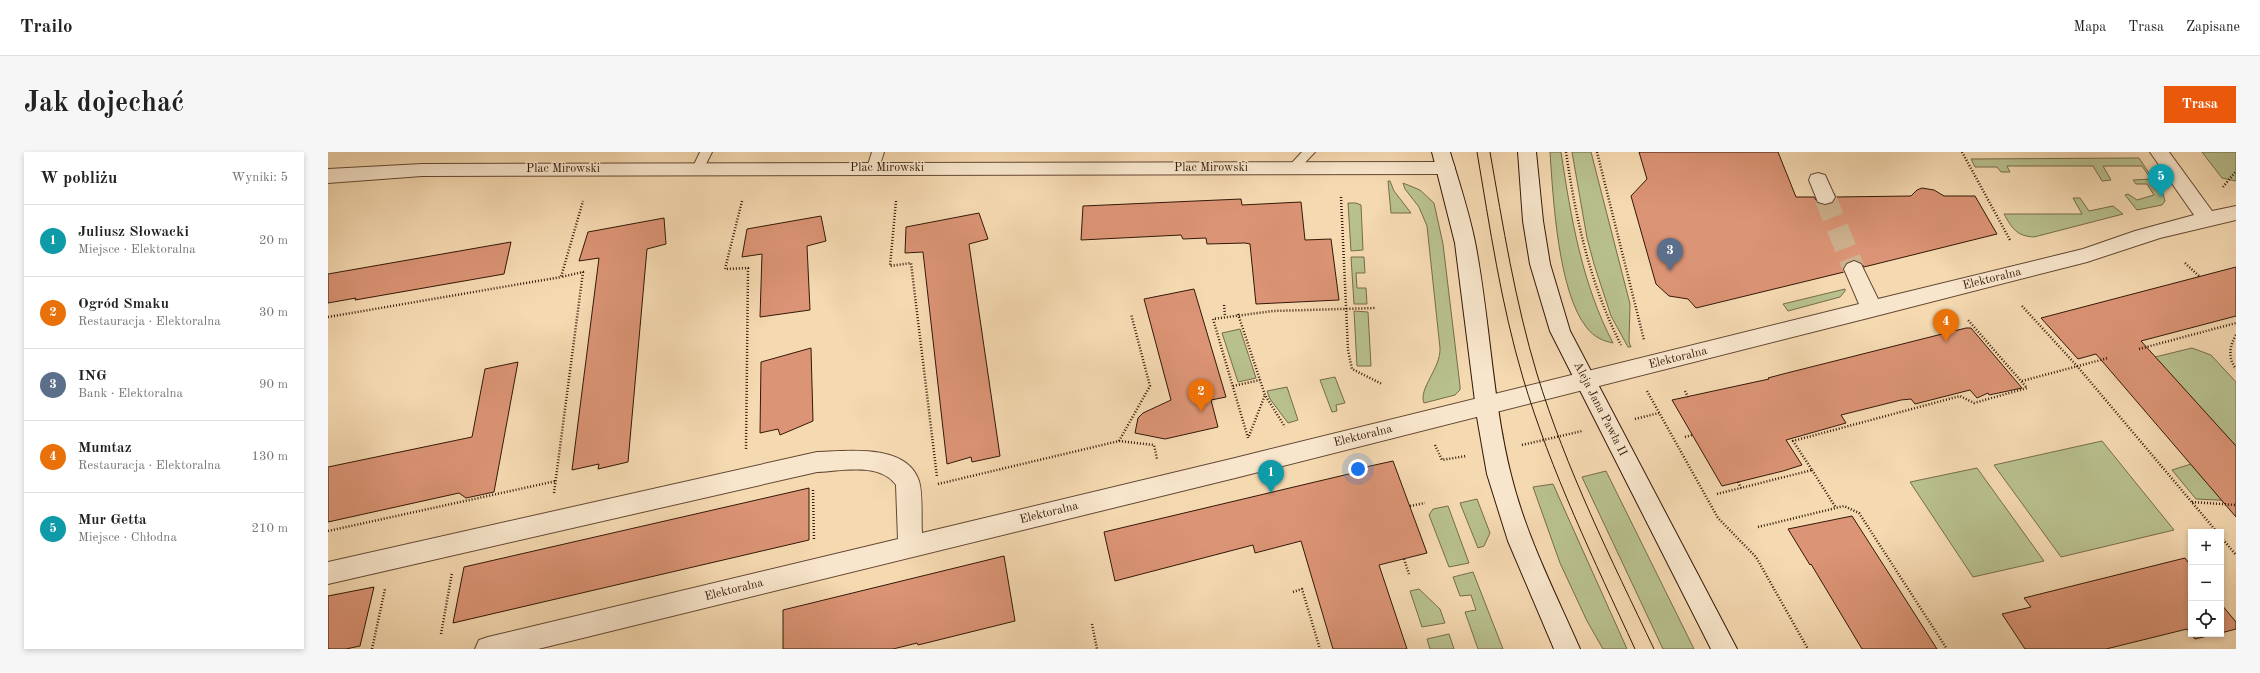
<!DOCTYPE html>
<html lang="pl">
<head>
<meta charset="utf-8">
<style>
	body { margin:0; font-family:"Old Standard TT",serif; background:#f6f6f6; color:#222 }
	.controls { position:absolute; right:12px; bottom:12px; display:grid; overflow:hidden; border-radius:0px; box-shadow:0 2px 6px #0003 }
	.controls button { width:36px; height:36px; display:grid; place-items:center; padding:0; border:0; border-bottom:1px solid #e0e0e0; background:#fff; color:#222; font:20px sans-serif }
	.you { position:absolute; left:1030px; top:317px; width:14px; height:14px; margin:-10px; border:3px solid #fff; border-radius:50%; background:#1a73e8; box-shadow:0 0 0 6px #1a73e833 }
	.badge { display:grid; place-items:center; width:26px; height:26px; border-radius:50%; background:#ea580c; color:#fff; font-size:13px; font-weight:700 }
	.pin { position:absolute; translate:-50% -33px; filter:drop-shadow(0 1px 2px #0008) }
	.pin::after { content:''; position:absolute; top:21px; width:14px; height:12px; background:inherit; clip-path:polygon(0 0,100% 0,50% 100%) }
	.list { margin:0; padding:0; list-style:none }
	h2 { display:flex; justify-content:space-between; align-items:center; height:52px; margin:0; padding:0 16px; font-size:17px }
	h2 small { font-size:13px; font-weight:400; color:#767676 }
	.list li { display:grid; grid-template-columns:26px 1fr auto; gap:12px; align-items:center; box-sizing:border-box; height:72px; padding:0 16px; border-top:1px solid #e0e0e0 }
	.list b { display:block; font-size:15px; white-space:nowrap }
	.list p { margin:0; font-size:13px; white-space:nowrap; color:#767676 }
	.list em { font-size:13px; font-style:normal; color:#767676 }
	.icon { flex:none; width:22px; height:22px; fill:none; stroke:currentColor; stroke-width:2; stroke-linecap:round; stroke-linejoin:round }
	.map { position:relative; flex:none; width:1908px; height:497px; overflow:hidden; border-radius:0px }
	header { display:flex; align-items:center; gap:24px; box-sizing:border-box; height:56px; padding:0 20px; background:#fff; border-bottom:1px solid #e0e0e0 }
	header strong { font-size:19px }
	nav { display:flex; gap:22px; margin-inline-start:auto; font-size:14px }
	.intro { display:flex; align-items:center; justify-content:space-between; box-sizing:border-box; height:96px; padding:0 24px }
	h1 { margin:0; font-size:28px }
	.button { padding:10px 18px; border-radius:0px; background:#ea580c; color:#fff; font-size:14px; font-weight:700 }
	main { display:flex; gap:24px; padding:0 24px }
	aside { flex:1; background:#fff; border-radius:0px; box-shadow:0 2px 6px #0003 }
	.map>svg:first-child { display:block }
	.green { fill:#b8c08e; stroke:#766c4a }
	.building { fill:#db9475; stroke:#331807 }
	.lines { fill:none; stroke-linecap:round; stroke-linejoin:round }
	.minor-tunnel { stroke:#ceb28f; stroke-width:22; stroke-dasharray:22 11; stroke-linecap:butt }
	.service-casing { stroke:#644832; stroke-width:2 }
	.minor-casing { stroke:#644832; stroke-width:2 }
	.secondary-casing { stroke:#331807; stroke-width:2 }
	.path { stroke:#331807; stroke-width:2.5; stroke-dasharray:1 2; stroke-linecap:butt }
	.service { fill:#f8e6cc; fill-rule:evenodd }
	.minor { fill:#f8e6cc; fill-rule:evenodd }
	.secondary { fill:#f8e6cc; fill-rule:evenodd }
	.tram { stroke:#331807; stroke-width:1 }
	.labels { text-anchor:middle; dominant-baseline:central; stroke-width:3; stroke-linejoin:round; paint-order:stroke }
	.street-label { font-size:12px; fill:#331807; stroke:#f8e6cc }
</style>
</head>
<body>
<header>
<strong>Trailo</strong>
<nav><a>Mapa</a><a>Trasa</a><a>Zapisane</a></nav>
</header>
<div class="intro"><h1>Jak dojechać</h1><a class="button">Trasa</a></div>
<main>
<aside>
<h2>W pobliżu<small>Wyniki: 5</small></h2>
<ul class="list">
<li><span class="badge" style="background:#0f9aa8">1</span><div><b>Juliusz Słowacki</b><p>Miejsce · Elektoralna</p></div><em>20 m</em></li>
<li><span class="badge" style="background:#e8710a">2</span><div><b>Ogród Smaku</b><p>Restauracja · Elektoralna</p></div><em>30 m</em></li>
<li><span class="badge" style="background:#5c6f8a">3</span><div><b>ING</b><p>Bank · Elektoralna</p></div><em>90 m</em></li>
<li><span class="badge" style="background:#e8710a">4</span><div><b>Mumtaz</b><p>Restauracja · Elektoralna</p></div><em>130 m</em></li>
<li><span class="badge" style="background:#0f9aa8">5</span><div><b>Mur Getta</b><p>Miejsce · Chłodna</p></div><em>210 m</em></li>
</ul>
</aside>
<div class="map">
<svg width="1908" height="497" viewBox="0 0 1908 497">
	<rect width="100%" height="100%" fill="#f5d9b1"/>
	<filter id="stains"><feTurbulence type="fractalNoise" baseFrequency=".005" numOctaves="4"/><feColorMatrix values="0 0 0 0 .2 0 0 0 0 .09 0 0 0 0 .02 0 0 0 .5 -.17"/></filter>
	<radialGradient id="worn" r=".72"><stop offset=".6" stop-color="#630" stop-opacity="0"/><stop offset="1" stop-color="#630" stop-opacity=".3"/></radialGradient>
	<path class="green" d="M1222,0H1233C1243,66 1254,132 1285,191C1275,189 1266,185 1259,176C1230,141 1225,45 1222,0Z
		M1244,0H1263L1302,152L1301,190L1303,195H1300L1283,164L1266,112L1259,86Z
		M1874,0H1908V29L1894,26Z
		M1811,6L1835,42L1837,49L1834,53L1809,58L1797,43L1800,42L1809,48L1826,43L1819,32H1808L1805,28L1823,27L1814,14H1775L1783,28L1774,29L1765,14H1679L1682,20H1673L1669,15H1647L1643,7Z
		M1060,29H1062L1066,39L1083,61H1063Z
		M1075,31L1092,38L1106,51L1115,92L1132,234V238L1127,243L1096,251C1090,237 1113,216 1112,196L1099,74L1091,55L1077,37Z
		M1745,46H1752L1761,59L1785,54L1795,62L1706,85C1688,84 1684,76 1676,62H1754Z
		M1020,51H1028L1033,53L1035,98L1023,99Z
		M1023,105H1036L1037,121H1028L1029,136H1038L1039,152H1026Z
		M1517,137V139L1512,145L1460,159L1455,152Z
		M1026,159L1040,160L1043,214H1029Z
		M912,177L928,226L910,230L894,181Z
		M1864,196L1883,203L1908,230V294L1827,205Z
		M1007,225L1017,251L1008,253L1009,259L1004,260L992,228Z
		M959,235L970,268L960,271L942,247L939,239Z
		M1774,289L1846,378L1733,405L1666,313Z
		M1863,312L1908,349L1868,347L1844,318Z
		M1649,316L1716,409L1645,425L1582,330Z
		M1278,319L1366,497H1335L1254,325Z
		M1225,332L1299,497H1275L1259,469L1232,411L1205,335Z
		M1149,347L1162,381L1156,394L1150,396L1132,351Z
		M1120,354L1141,411L1121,415L1101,363L1105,357Z
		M1145,420L1175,497H1150L1137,460L1148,458L1143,443L1132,444L1125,425Z
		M1091,437L1112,457L1117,471L1094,475L1082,439Z
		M1121,482L1126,497H1102L1099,487Z"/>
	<path class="building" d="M1311,0H1450L1468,45H1486L1490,51L1497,53L1504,51L1508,45L1583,44L1589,38L1594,36L1606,38L1616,44H1647L1669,82L1536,115L1534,111L1525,108L1518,111L1515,116L1516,120L1368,156L1360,147L1341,144L1328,132L1303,44L1319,27Z
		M913,47L914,53L973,50L977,88L1003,87L1011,148L928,152L922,92L917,91L879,92L878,86L855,87L853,83L753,88L755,54Z
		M651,61L660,87L641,92L672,304L644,310L643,305L619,312L595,100L577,101L578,75Z
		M493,64L498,89L479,94L482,158L432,165L434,102L414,105L419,77Z
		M336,66L338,92L319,97L300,310L270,317L271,312L244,318L271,106L251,109L260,80Z
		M183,90L176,122L27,148L28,146L0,151V122Z
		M1908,115V164L1813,189L1908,294V365L1768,202L1750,207L1713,166Z
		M866,137L898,245L883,248L890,275L837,287L807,281L810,266L815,261L843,248L816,147Z
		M1638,176H1643L1694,236L1661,243L1660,241L1649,246L1642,238L1587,252L1583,247L1573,248L1513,263L1518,271L1458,288L1474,313L1455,319L1394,334L1344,248L1441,227L1440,226L1455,222Z
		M483,196L485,269L452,283L450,277L432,281L433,210Z
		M190,210L166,340L138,346L131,341L0,370V315L144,285L157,217Z
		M1065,309L1099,401L1051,413L1079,497H1005L973,389L927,401L925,393L787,429L776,380L1025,321L1024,318Z
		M481,336V388L125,471L136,415Z
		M1524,364L1558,417L1609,497H1534L1483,412L1482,413L1460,377Z
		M676,404L687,469L590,493L589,491L565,497H455V458Z
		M1857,406L1863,414V482H1888L1867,487L1859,477L1778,497H1697L1674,462L1703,455L1696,446Z
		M46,435L32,494L18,497H0V444Z
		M1893,452L1908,470V477L1893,481Z"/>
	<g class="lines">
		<path class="minor-tunnel" d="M1497,45L1526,117"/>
		<defs>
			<path id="service" d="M372,0H384L374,20L370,21L364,17Z
				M544,0H556L551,16L545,20L539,16Z
				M974,0H987L969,19H961L959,16Z"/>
			<path id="minor" d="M1822,0H1841L1884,59L1908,54V68L1832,86L1759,110L1544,165L907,326L210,497H147L151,488L160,485L570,387L568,333C552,310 513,319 489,320L0,432V410L489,300C519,299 579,291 591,329C595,342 593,367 594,381L907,306L1531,152L1516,117L1519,112L1526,109L1533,112L1550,147L1755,97L1807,79L1866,63Z
				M1118,10L1125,11L1127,16L1125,21L1118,22L94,24L0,31V17L94,12Z
				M1490,21L1497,23L1507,45L1504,50L1497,52L1490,50L1481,28L1483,23Z"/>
			<path id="secondary" d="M1104,0H1122C1131,30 1141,60 1147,90C1162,167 1164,247 1183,323C1198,384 1227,440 1252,497H1226L1180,389L1159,322L1149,265L1127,91Z
				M1190,0H1208L1215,69L1222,112L1242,179L1409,497H1383L1222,179L1202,112L1195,69Z"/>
		</defs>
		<use href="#service" class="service-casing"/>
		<use href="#minor" class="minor-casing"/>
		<use href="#secondary" class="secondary-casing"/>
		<path class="path" d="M1238,0C1248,68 1262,132 1293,193
			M1269,0L1316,188
			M1634,0L1682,88
			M1895,35L1908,19
			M1013,45L1020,198L1024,217L1054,232
			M414,49L397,117L420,116L418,297
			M568,49L562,114L583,111L609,325
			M1857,111L1872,125
			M896,153L897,164
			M1694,154L1749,214L1889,380
			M910,162L937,243L957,275
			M0,165L233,125L255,49
			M1908,183C1901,195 1900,206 1908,217
			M1811,197L1908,171
			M1694,229L1780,206
			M905,234L932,228
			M1319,239L1390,366L1428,405L1480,497
			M1357,239L1360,245
			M1307,267L1331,261
			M921,284L937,243
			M1357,285L1364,283
			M920,286L885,167L945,159L1048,156
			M791,289L826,293L829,307
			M1107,293L1114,308L1138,304
			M1194,293L1254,279
			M1484,318L1508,356
			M1410,330L1413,336
			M610,332L791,289L822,234L803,162
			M485,338L486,389
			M226,341L255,120L233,125
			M1389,342L1484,318L1465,289L1632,244L1646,251L1699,236L1640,168
			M1864,350L1908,353
			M1082,354L1097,351
			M1430,375L1516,354L1531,361L1619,497
			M0,379L228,329
			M1893,385L1908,403
			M1076,407L1081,422
			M965,440L974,437L992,497
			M764,472L769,497
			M113,482L124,421
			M44,497L57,437"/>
		<use href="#service" class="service"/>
		<use href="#minor" class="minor"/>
		<use href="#secondary" class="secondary"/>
		<path class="tram" d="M1149,0C1162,76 1173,152 1195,226C1223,320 1266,408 1307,497
			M1162,0C1175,74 1187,149 1209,222C1238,317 1283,407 1326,497"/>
	</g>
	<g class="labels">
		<g class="street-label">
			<text x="559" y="16">Plac Mirowski</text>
			<text x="883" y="16">Plac Mirowski</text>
			<text x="235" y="17">Plac Mirowski</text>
			<text transform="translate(1664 127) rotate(-14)">Elektoralna</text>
			<text transform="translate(1350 206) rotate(-14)">Elektoralna</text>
			<text transform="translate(1272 257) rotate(63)">Aleja Jana Pawła II</text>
			<text transform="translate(1035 284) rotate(-14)">Elektoralna</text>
			<text transform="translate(721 361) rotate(-14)">Elektoralna</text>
			<text transform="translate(406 438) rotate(-14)">Elektoralna</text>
		</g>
	</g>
	<rect width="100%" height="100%" filter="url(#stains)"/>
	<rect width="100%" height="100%" fill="url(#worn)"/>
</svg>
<div class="controls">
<button>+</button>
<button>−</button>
<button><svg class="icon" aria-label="locate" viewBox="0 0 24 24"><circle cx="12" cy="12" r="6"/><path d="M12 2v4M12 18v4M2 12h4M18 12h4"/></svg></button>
</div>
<div class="you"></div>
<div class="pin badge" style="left:943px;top:341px;background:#0f9aa8">1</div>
<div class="pin badge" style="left:873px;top:260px;background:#e8710a">2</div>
<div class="pin badge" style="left:1342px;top:119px;background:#5c6f8a">3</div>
<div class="pin badge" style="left:1618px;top:190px;background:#e8710a">4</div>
<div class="pin badge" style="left:1833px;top:45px;background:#0f9aa8">5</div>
</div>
</main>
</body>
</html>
